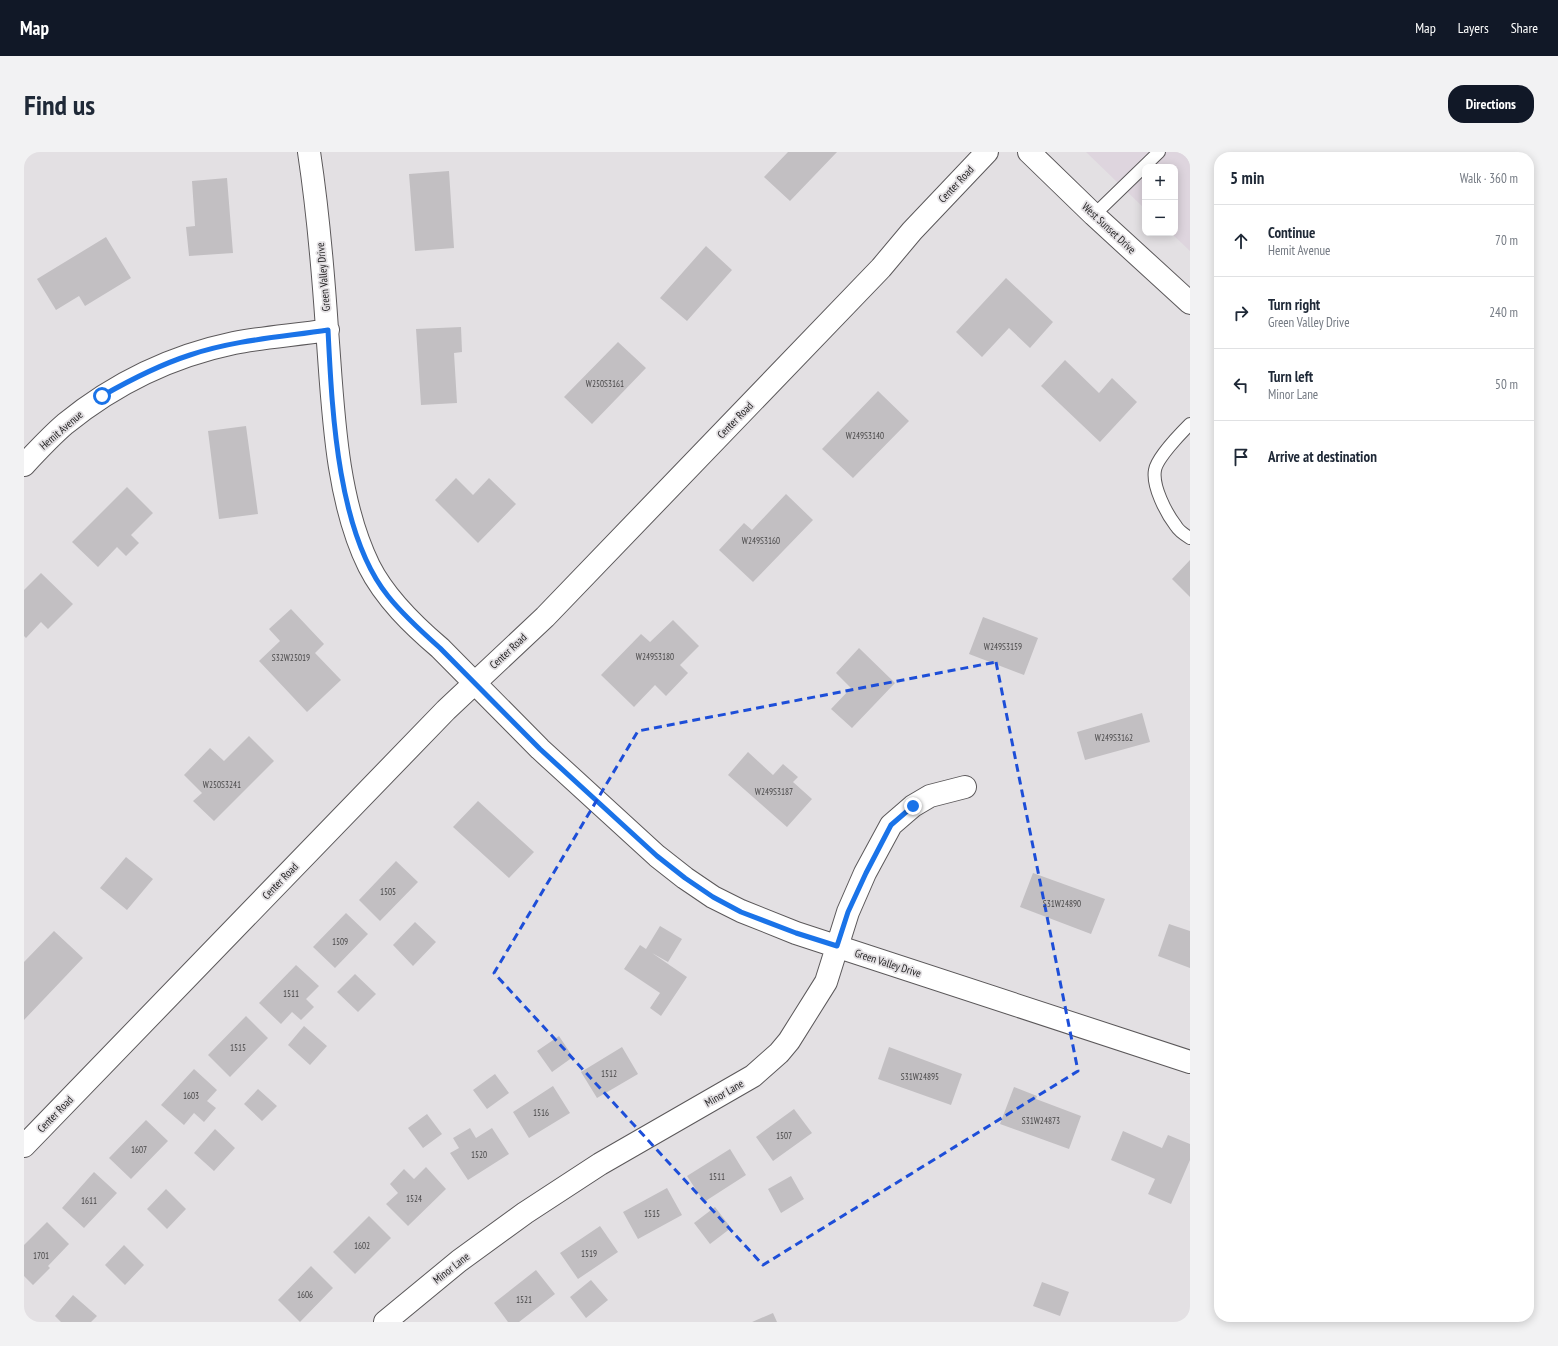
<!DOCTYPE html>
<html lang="en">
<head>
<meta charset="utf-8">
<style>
	body { margin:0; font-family:"PT Sans Narrow",sans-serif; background:#f2f2f3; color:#1f2937 }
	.controls { position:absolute; right:12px; top:12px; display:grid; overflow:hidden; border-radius:8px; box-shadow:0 2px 10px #0003 }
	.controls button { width:36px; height:36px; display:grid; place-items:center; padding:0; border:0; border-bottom:1px solid #e0e1e3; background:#fff; color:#1f2937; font:20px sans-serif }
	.stop { position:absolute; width:12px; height:12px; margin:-9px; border:3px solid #1a73e8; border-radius:50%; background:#fff }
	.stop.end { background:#1a73e8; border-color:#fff; box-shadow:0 1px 4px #0008 }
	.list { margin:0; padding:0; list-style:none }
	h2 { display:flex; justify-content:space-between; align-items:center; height:52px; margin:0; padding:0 16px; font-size:17px }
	h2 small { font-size:13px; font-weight:400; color:#747a83 }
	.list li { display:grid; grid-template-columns:26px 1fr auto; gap:12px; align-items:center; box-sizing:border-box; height:72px; padding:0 16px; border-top:1px solid #e0e1e3 }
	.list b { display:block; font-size:15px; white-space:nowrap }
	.list p { margin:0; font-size:13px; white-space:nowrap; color:#747a83 }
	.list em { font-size:13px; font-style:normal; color:#747a83 }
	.icon { flex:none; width:22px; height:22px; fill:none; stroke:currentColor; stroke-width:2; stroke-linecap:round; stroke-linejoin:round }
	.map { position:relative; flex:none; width:1166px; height:1170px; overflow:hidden; border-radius:16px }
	header { display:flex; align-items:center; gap:24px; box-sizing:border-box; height:56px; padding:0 20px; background:#111827; color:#fff }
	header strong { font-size:19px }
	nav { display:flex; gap:22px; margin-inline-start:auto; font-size:14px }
	.intro { display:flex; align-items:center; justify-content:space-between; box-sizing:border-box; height:96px; padding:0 24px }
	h1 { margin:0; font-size:28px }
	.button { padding:10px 18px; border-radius:16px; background:#111827; color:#fff; font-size:14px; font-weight:700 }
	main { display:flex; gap:24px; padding:0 24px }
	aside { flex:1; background:#fff; border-radius:16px; box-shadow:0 2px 10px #0003 }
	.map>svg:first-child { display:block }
	.built { fill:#ded5de }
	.building { fill:#c2bfc2 }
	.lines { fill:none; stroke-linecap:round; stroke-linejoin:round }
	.service-casing { stroke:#5b585a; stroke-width:14 }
	.minor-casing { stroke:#5b585a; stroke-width:24 }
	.secondary-casing { stroke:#5b585a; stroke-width:24 }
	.service { stroke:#fff; stroke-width:12 }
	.minor { stroke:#fff; stroke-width:22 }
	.secondary { stroke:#fff; stroke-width:22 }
	.route { stroke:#1a73e8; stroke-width:5 }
	.marked { fill:none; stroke:#1d4ed8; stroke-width:3; stroke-dasharray:8 5; stroke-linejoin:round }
	.labels { text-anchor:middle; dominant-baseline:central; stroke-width:3.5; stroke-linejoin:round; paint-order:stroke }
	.number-label { font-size:9px; fill:#484748 }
	.street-label { font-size:11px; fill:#201f20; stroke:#e3e0e3 }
</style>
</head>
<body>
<header>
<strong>Map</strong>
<nav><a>Map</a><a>Layers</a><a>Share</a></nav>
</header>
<div class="intro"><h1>Find us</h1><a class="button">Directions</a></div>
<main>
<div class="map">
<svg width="1166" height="1170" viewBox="0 0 1166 1170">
	<rect width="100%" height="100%" fill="#e3e0e3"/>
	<path class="built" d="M1062,0H1166V99L1147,81H1151V15H1121V57Z"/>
	<path class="building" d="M764,0H813L766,49L740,25Z
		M425,19L430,96L391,99L385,22Z
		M203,26L209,101L165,104L162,75L171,74L168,29Z
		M82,85L107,126L61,154L55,144L32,158L13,127Z
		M682,94L708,118L663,169L636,146Z
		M982,126L1029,170L1006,196L985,176L958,205L932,180Z
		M437,175L438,200L430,201L433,251L397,253L392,177Z
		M594,190L622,216L568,272L540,245Z
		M1041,208L1075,241L1088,226L1113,250L1076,290L1017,234Z
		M854,239L885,269L829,326L798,297Z
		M222,274L234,362L195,367L184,279Z
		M432,326L449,343L465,326L492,352L454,391L411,348Z
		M103,335L129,361L107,383L115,391L102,404L93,395L74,415L48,390Z
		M762,342L789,368L729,430L695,398L720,371L728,378Z
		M1166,408V445L1148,427Z
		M17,421L49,452L24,477L17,470L2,486L0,484V438Z
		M267,457L300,492L291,501L317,528L283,560L235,509L256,489L245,477Z
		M959,465L1014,486L1000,523L945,502Z
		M649,468L675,494L656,513L664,521L642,544L631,533L610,555L577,523L617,482L626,490Z
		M835,496L871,531L828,576L807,557L827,536L812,521Z
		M1118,561L1126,590L1061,608L1053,580Z
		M225,584L250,609L190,669L169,649L178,641L160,623L186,596L200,609Z
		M724,600L749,623L759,612L774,625L769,630L788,647L763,675L704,623Z
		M454,649L510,700L485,726L429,675Z
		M102,705L129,727L103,758L76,736Z
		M372,709L394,730L356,769L335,748Z
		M1009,721L1081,747L1067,782L996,755Z
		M322,761L344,782L311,816L289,795Z
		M391,770L412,790L389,814L369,793Z
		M1145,772L1166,779V816L1134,804Z
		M636,774L658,787L644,810L628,801L663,825L637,864L626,856L636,841L600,817L616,793L622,797Z
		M30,779L59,806L0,868V810Z
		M272,813L295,834L282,847L290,855L277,868L268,860L257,872L235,851Z
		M331,822L352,842L334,860L313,840Z
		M222,864L244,886L206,925L184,903Z
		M280,874L303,894L286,913L264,893Z
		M535,884L549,905L528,920L513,899Z
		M598,895L614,922L573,946L557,920Z
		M865,895L938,922L927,953L854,927Z
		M170,917L193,938L183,949L192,956L180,970L170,961L160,973L137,953Z
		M471,922L485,941L463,957L449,938Z
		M529,934L546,961L505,986L489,960Z
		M990,935L1013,944L1012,947L1057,964L1045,997L976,972Z
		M234,937L253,954L238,969L220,952Z
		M770,957L788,981L749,1009L732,985Z
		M403,962L418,982L399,996L384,976Z
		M122,968L144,989L107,1027L85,1006Z
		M446,976L452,986L468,976L485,1002L444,1028L426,1001L435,996L429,986Z
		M191,977L211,996L190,1019L170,1001Z
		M1099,979L1138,996L1144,983L1166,992V1008L1147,1052L1124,1042L1131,1027L1087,1008Z
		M706,997L722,1023L680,1050L663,1024Z
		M402,1015L422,1037L384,1074L362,1052L374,1041L366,1032L380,1017L390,1027Z
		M70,1020L93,1041L60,1076L38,1056Z
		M767,1024L780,1047L757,1061L744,1037Z
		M643,1036L658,1063L614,1087L599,1060Z
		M142,1037L162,1057L143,1077L123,1057Z
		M691,1055L707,1076L686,1092L670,1071Z
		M345,1064L367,1086L331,1122L309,1100Z
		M23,1070L45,1092L24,1114L26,1116L9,1133L0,1124V1093Z
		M576,1074L594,1100L554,1127L536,1101Z
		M100,1093L120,1113L101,1133L81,1113Z
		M287,1114L309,1136L276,1170L254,1148Z
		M512,1118L531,1142L495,1170H484L470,1151Z
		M567,1128L584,1148L562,1166L546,1145Z
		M1018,1130L1045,1140L1036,1164L1009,1154Z
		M49,1143L73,1164L67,1170H37L31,1164Z
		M749,1161L753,1170H728Z"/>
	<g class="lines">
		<defs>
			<path id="service" d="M1070,63L1135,0
				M1166,272C1157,281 1133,306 1131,318C1128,334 1142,361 1152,374C1155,379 1161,383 1166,386"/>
			<path id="minor" d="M285,0C294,59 299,118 303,177C309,253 311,345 345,414C361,446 389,473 416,496L516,597L633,704L661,726L689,745L717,759L772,781L1166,910
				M0,313C13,299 27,284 41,272C90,232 148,204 210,191C241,185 273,183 304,178
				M0,994L422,558L521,465L857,116L888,79L963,0
				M361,1170L435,1109L501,1061L576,1012L729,924L755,901L765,889L802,830L824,760L841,721L867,673L889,654L906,644L941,635"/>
			<path id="secondary" d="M1005,0L1070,63L1166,151"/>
		</defs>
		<use href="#service" class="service-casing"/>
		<use href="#minor" class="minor-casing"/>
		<use href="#secondary" class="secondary-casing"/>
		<use href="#service" class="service"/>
		<use href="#minor" class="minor"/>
		<use href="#secondary" class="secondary"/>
	</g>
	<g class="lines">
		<path class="route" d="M78,244C106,228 135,213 166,203C210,188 258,185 304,178C308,257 313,381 364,444C379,463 398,480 416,496L516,597L633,704L661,726L689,745L717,760L772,781L813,794L824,760L842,721L867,673L889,654"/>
	</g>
	<path class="marked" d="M972,510L1054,919L739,1113L470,821L614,579Z"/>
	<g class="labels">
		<g class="number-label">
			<text x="581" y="231">W250S3161</text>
			<text x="841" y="283">W249S3140</text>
			<text x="737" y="388">W249S3160</text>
			<text x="979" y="494">W249S3159</text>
			<text x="631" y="504">W249S3180</text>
			<text x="267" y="505">S32W25019</text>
			<text x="1090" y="585">W249S3162</text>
			<text x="198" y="632">W250S3241</text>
			<text x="750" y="639">W249S3187</text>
			<text x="364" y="739">1505</text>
			<text x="1038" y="751">S31W24890</text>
			<text x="316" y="789">1509</text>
			<text x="267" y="841">1511</text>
			<text x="214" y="895">1515</text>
			<text x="585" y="921">1512</text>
			<text x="896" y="924">S31W24895</text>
			<text x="167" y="943">1603</text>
			<text x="517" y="960">1516</text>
			<text x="1017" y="968">S31W24873</text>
			<text x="760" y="983">1507</text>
			<text x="115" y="997">1607</text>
			<text x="455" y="1002">1520</text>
			<text x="693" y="1024">1511</text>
			<text x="390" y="1046">1524</text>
			<text x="65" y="1048">1611</text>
			<text x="628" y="1061">1515</text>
			<text x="338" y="1093">1602</text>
			<text x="565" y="1101">1519</text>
			<text x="17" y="1103">1701</text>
			<text x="281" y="1142">1606</text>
			<text x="500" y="1147">1521</text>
		</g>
		<g class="street-label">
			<text transform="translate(932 32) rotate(-47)">Center Road</text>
			<text transform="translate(1085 76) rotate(43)">West Sunset Drive</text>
			<text transform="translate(299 125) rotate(-95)">Green Valley Drive</text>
			<text transform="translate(711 268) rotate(-46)">Center Road</text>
			<text transform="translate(37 278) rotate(-41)">Hemit Avenue</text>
			<text transform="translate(484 499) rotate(-43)">Center Road</text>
			<text transform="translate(256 729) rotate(-46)">Center Road</text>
			<text transform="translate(864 811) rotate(18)">Green Valley Drive</text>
			<text transform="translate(700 941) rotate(-30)">Minor Lane</text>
			<text transform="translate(31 962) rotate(-46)">Center Road</text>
			<text transform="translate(427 1116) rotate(-38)">Minor Lane</text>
		</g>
	</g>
</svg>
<div class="controls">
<button>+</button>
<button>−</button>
</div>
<div class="stop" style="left:78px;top:244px"></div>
<div class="stop end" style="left:889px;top:654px"></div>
</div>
<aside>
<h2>5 min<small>Walk · 360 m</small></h2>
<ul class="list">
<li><svg class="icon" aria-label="ahead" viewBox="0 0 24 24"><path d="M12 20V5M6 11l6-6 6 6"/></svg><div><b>Continue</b><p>Hemit Avenue</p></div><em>70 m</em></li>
<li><svg class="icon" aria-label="right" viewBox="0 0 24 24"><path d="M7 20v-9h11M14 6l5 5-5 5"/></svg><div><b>Turn right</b><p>Green Valley Drive</p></div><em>240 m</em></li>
<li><svg class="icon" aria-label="left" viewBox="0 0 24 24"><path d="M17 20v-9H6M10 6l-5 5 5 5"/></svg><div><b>Turn left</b><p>Minor Lane</p></div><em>50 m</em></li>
<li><svg class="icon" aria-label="arrive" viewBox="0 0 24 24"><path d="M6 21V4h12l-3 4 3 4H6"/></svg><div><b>Arrive at destination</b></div></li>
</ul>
</aside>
</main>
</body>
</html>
